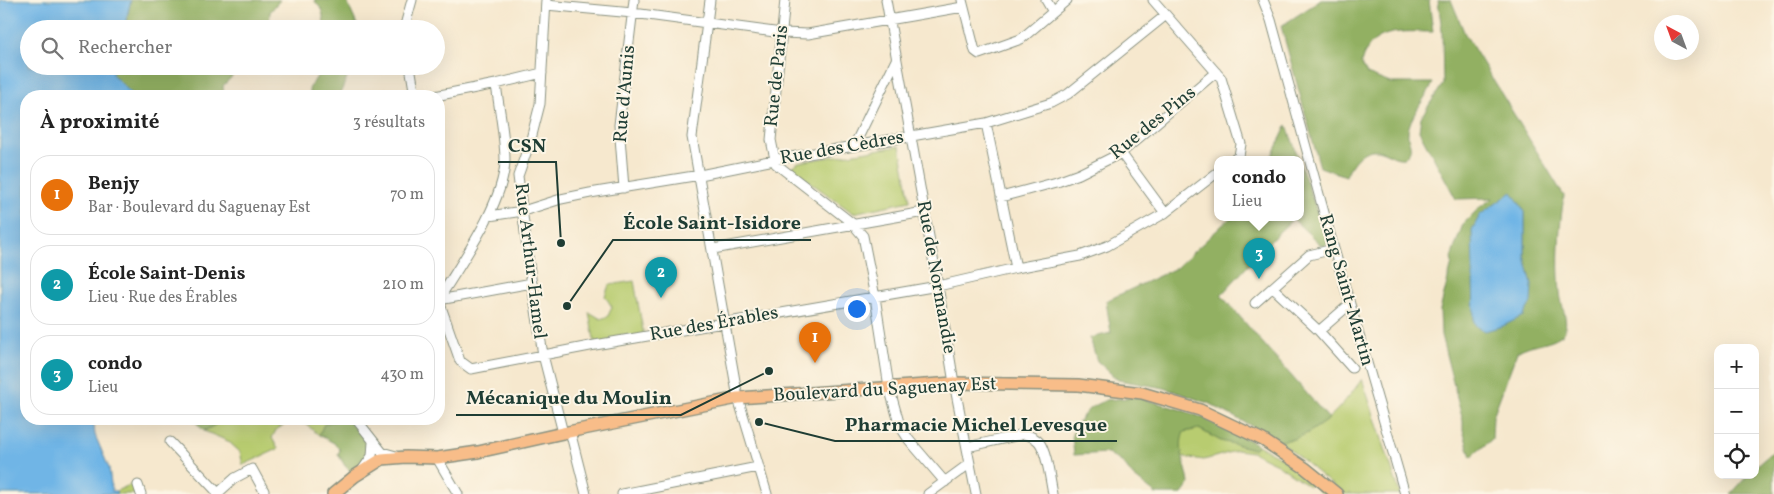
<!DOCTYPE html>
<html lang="fr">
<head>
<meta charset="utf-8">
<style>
	body { margin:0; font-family:Vollkorn,serif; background:#f6f6f6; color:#222 }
	.controls { position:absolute; right:15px; bottom:15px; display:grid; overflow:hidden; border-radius:10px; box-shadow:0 5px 20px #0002 }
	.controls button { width:45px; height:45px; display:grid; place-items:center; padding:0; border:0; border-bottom:1px solid #e0e0e0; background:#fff; color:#222; font:25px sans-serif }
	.compass { position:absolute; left:1654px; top:15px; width:45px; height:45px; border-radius:50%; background:#fff; box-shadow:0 5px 20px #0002; rotate:319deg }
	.you { position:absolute; left:856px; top:308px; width:18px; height:18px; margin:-12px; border:4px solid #fff; border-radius:50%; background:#1a73e8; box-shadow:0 0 0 8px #1a73e833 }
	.badge { display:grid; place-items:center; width:32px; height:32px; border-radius:50%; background:#111827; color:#fff; font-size:16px; font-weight:700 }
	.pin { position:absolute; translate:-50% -41px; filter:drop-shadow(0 1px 2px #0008) }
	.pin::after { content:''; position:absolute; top:26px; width:18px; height:15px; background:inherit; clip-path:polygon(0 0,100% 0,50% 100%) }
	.popup { position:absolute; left:1214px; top:156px; width:90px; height:65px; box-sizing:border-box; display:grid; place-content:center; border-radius:10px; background:#fff; filter:drop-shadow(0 1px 4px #0005); font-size:16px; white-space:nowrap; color:#767676 }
	.popup b { font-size:19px; color:#222 }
	.popup::after { content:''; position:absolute; left:50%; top:100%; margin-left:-10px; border:10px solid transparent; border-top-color:#fff }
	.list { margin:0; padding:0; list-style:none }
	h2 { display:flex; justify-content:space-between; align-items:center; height:65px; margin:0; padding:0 20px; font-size:21px }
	h2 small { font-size:16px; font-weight:400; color:#767676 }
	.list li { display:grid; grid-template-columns:32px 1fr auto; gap:15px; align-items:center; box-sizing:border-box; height:80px; margin:0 10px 10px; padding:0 10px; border:1px solid #e0e0e0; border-radius:20px }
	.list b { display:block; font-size:19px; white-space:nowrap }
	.list p { margin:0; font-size:16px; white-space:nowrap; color:#767676 }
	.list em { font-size:16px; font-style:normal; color:#767676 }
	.icon { flex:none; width:28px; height:28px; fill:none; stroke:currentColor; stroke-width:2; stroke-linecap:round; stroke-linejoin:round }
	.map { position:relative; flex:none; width:1774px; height:494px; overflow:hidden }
	.search { position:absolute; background:#fff; box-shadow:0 5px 20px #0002; left:20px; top:20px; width:425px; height:55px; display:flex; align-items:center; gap:12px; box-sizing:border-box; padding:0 18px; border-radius:28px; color:#767676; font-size:19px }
	.panel { position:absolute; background:#fff; box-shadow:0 5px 20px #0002; left:20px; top:90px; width:425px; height:335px; border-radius:20px }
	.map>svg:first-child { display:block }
	.green { fill:#b8cc6f; stroke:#6c8452 }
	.forest { fill:#92b062; stroke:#58764b; fill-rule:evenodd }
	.water { fill:#70b5e6; stroke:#48798d }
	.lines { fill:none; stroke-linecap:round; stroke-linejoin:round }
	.minor-casing { stroke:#8a9281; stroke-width:11 }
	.major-casing { stroke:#8a9281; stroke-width:14 }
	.minor { stroke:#fff; stroke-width:9 }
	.major { stroke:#f8bd89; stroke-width:11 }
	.labels { text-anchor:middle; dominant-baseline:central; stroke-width:4; stroke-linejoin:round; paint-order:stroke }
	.street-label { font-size:19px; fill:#1f3d34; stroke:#fcf5e5 }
	.leader { fill:none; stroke:#1f3d34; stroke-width:2 }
	.callout-dot { fill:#1f3d34; stroke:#fcf5e5; stroke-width:2 }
	.callout-label { font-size:20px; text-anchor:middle; font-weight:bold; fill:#1f3d34; stroke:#fcf5e5; stroke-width:4; stroke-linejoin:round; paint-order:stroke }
</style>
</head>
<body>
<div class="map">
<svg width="1774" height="494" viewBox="0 0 1774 494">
	<rect width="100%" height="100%" fill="#fcf5e5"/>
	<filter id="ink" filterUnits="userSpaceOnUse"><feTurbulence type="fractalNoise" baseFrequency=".02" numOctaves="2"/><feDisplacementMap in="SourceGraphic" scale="10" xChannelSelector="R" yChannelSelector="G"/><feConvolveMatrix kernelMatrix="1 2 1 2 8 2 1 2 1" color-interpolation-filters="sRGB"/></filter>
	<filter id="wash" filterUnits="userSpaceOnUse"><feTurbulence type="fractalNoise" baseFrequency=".0096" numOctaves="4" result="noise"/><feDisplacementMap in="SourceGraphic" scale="20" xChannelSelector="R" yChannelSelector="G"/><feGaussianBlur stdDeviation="1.12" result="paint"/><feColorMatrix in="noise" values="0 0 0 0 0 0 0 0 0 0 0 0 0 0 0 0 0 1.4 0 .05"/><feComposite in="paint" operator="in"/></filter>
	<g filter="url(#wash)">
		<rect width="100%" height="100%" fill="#f6e8ce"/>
		<path class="green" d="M900,146L910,201L853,213L796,172L792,166L799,162Z
			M634,281L644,336L595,345L589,312L601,319L608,316L612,307L605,296L609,285Z
			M1362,379L1400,494H1343L1280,441C1318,436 1341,408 1362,379Z
			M226,419H327L330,422L324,424L319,435L307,425L291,420L276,430L272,438L278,449L243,465L240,452L228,441L204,431Z
			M1199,429L1221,441L1254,449L1258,445L1283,459L1329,494H1322L1312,484L1309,486L1277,464L1252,452L1238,450L1204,460L1183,457C1180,448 1180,441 1183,432Z
			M132,484L136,494H117L116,491Z"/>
		<path class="forest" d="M131,0H280L270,12L269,29H124Z
			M314,0H346L359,29H325L322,10Z
			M1321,0H1429L1433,32C1403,32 1371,26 1361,63L1367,74L1390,83H1433C1427,96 1408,119 1408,133C1407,143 1416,148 1404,158C1395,159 1390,154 1381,151C1364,145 1351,163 1346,176L1320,167L1281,26Z
			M1438,0H1451L1465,34L1564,196C1559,228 1557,260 1560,292C1561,307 1569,318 1564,333C1551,345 1532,342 1517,352L1493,416L1492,439L1471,457L1463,430V421L1441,335L1440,310L1452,263L1451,258L1463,224L1480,207L1493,198L1456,199L1419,131L1421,117L1443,84L1442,31ZM1525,212V256L1532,285L1485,331Z
			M115,66H242L223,86L224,96H134L112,74Z
			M322,66H352L339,96H311L309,89L318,75Z
			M1287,125L1299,160H1270Z
			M1300,163L1328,243L1323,247L1293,219L1279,232L1221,295L1329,419L1308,433L1294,439L1280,441L1208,403L1164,388L1118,380L1097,361L1090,338L1111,333L1106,301L1176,268L1230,218H1300Z
			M1137,397L1182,410L1220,424L1258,445L1254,449L1221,441L1199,429L1184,432C1176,450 1188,467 1189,485L1182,494H1156L1133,476L1123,463L1108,453L1074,455L1072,434L1081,418L1090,408L1106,400Z
			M193,419H226L204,431Z
			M341,419H356L382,459L355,476L345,466L338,454L340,450L334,443L319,435L324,424Z
			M1774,451V494H1731L1748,475H1755V467Z"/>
		<path class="water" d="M0,0H131L124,29H29V66H115L112,74L134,96H26V419H93L95,435L109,468L112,491H116L117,494H0Z
			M1512,192L1525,212V256L1532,285L1531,303L1523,316L1503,326L1485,331L1476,326L1474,322L1472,230L1480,215Z"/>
	</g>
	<g filter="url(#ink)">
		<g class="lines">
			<defs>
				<path id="minor" d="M546,0L540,104L531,139L518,176L530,272L543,355L563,433
					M710,0L692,137L738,398L767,494
					M785,0L771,140L776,164L852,223L863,236L875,297L889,387L900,426L909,440L945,482
					M886,0L938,286L954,383L976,494
					M962,0L975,51L979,54L1021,39L1067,0
					M1046,0L1053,12
					M1153,0L1221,78L1241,144L1239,156L1233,160
					M1263,0L1271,20L1334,249L1405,494
					M546,5L633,13L782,33L808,34L963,7
					M404,29L412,0
					M410,66L415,96
					M435,96L496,84L542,73
					M986,123L1016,268
					M854,146L896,60
					M1121,153L1165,213
					M624,188L619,125L634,0
					M1001,197L1057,182L1079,174L1121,153L1216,72
					M489,216L523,211L561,199L590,193L700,175L774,160L986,123L1051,103L1068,94L1166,15
					M713,249L924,212
					M1273,288L1319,331L1352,368
					M439,299C461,263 504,203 505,161C505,136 499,109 496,84
					M439,300L532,283
					M439,301L460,361L471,369L595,345L938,286L1016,268L1080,256L1107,246L1165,213L1218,172
					M1255,303L1309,255L1334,249
					M1319,331L1350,304
					M356,419L382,452L396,456
					M570,431L586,494
					M170,442L219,494
					M967,447L1024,434C1030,436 1035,437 1039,442C1047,452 1050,480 1053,494
					M437,458L458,494
					M363,469L372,456L373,442
					M138,485L141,494
					M217,494L235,478L252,469L264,491
					M622,494L758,467
					M928,494L969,464"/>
				<path id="major" d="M333,494L355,476L382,459L406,457L437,458L478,452L563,433L738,398L954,383L1078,385L1142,393L1200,410L1263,440L1305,468L1337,494"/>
			</defs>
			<use href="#minor" class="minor-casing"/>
			<use href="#major" class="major-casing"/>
			<use href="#minor" class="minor"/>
			<use href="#major" class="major"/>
		</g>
	</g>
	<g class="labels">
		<g class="street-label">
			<text transform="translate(777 76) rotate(-84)">Rue de Paris</text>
			<text transform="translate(625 94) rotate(-85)">Rue d'Aunis</text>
			<text transform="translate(1153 123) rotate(-39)">Rue des Pins</text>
			<text transform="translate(842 148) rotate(-10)">Rue des Cèdres</text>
			<text transform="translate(530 261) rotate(83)">Rue Arthur-Hamel</text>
			<text transform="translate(936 277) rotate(80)">Rue de Normandie</text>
			<text transform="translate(1346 290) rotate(74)">Rang Saint-Martin</text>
			<text transform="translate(714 324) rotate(-10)">Rue des Érables</text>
			<text transform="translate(885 390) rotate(-3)">Boulevard du Saguenay Est</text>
		</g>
	</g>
	<path class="leader" d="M561 243L556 162H498M567 306L613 240H811M769 371L681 415H456M759 422L835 441H1117"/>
	<g class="callout-dot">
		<circle cx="561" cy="243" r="5"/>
		<circle cx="567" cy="306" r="5"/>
		<circle cx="769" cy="371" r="5"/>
		<circle cx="759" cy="422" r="5"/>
	</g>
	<g class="callout-label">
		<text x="527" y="152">CSN</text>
		<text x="712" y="229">École Saint-Isidore</text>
		<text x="569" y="404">Mécanique du Moulin</text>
		<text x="976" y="431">Pharmacie Michel Levesque</text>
	</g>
</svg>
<div class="controls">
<button>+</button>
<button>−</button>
<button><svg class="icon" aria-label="locate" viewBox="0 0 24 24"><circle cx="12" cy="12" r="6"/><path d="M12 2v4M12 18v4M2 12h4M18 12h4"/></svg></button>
</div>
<svg class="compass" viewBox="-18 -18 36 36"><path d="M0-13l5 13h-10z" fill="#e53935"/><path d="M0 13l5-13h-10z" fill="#767676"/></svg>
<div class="you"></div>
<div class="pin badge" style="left:815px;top:363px;background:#e8710a">1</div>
<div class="pin badge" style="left:661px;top:298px;background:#0f9aa8">2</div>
<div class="pin badge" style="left:1259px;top:279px;background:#0f9aa8">3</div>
<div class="popup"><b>condo</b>Lieu</div>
<div class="search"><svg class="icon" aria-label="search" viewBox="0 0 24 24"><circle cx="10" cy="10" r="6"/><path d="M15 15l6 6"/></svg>Rechercher</div>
<section class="panel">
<h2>À proximité<small>3 résultats</small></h2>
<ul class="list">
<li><span class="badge" style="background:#e8710a">1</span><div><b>Benjy</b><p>Bar · Boulevard du Saguenay Est</p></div><em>70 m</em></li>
<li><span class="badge" style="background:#0f9aa8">2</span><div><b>École Saint-Denis</b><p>Lieu · Rue des Érables</p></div><em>210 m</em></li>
<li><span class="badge" style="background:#0f9aa8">3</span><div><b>condo</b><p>Lieu</p></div><em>430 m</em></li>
</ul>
</section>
</div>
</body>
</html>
